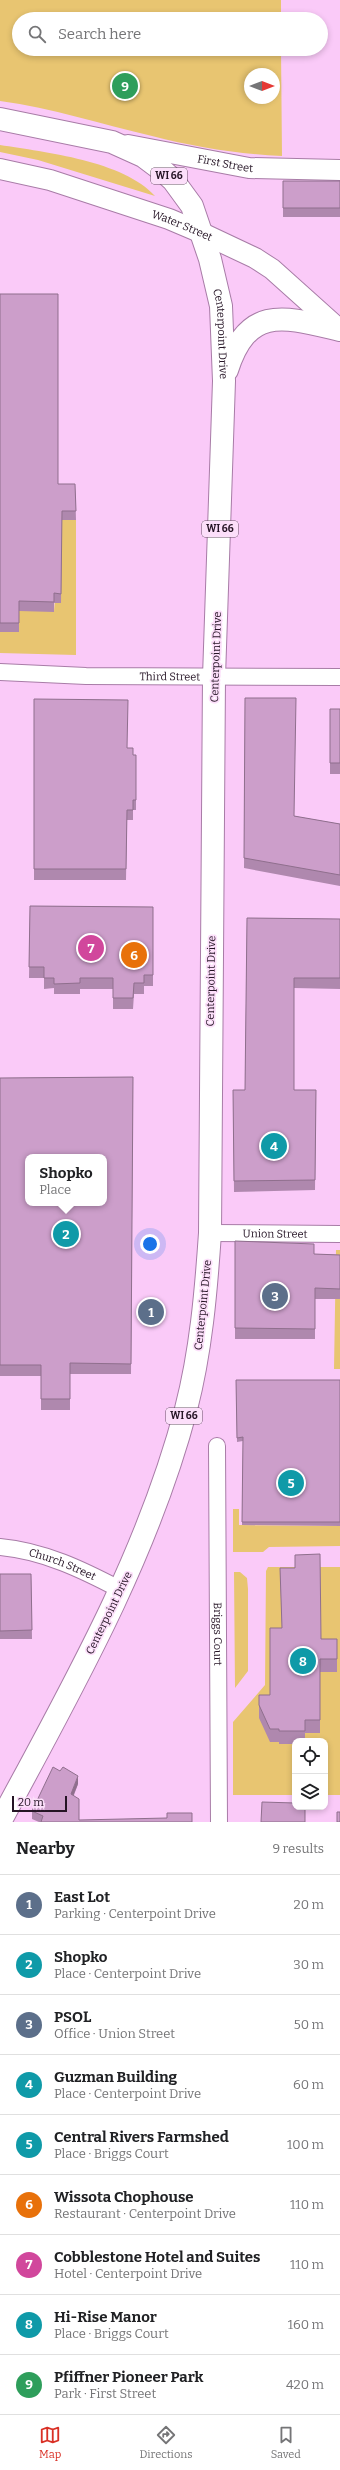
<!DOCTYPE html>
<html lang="en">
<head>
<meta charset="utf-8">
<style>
	body { margin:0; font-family:Bitter,serif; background:#f2f2f2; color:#202124 }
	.controls { position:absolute; right:12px; bottom:12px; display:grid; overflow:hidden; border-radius:8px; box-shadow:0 2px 6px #0003 }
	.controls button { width:36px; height:36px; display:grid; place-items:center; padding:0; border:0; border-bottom:1px solid #e0e0e0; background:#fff; color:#202124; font:20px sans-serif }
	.compass { position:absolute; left:244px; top:68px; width:36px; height:36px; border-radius:50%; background:#fff; box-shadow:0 2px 6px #0003; rotate:90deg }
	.scale { position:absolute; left:12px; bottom:10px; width:55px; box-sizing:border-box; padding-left:4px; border:2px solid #251425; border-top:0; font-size:11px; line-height:14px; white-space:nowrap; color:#251425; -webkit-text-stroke:3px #fcdffa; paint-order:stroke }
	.you { position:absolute; left:150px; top:1244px; width:14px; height:14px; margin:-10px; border:3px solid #fff; border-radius:50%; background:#1a73e8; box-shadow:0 0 0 6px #1a73e833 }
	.badge { display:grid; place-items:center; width:26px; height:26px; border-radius:50%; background:#d93025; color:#fff; font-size:13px; font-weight:700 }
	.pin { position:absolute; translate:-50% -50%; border:2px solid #fff; box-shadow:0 1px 4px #0006 }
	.popup { position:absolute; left:25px; top:1154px; width:82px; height:52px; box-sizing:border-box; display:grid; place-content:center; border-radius:8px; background:#fff; filter:drop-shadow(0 1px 3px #0005); font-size:13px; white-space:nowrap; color:#757577 }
	.popup b { font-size:15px; color:#202124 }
	.popup::after { content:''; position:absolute; left:50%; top:100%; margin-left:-8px; border:8px solid transparent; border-top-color:#fff }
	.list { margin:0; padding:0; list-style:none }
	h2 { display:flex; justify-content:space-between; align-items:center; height:52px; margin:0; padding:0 16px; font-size:17px }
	h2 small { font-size:13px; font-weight:400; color:#757577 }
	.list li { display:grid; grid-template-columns:26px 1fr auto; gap:12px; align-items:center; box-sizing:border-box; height:60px; padding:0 16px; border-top:1px solid #e0e0e0 }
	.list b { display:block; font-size:15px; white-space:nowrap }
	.list p { margin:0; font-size:13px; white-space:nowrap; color:#757577 }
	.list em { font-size:13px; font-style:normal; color:#757577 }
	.icon { flex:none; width:22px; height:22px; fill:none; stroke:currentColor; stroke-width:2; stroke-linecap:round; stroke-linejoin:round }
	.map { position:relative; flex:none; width:340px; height:1822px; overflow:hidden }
	.search { position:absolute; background:#fff; box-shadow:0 2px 6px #0003; left:12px; right:12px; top:12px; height:44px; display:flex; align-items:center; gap:10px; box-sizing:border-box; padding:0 14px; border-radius:22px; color:#757577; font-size:15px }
	.sheet { height:592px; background:#fff }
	nav { display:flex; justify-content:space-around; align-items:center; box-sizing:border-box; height:56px; border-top:1px solid #e0e0e0; background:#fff; font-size:11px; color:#757577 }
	nav a { display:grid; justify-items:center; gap:2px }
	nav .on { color:#d93025 }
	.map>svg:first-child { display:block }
	.green { fill:#e8c571; fill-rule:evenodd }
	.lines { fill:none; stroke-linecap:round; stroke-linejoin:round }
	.minor-casing { stroke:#a87ca7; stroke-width:18 }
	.tertiary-casing { stroke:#a87ca7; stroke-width:22 }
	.primary-casing { stroke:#a87ca7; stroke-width:24 }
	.minor { stroke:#fff; stroke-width:16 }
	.tertiary { stroke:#fff; stroke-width:20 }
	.primary { stroke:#fff; stroke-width:22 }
	.wall { fill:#af88ae }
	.shaded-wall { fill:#8f6f8d }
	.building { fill:#cc9eca; stroke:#8f6f8d; fill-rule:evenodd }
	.labels { text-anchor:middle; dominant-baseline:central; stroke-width:3.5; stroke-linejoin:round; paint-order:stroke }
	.shield { fill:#fcdffa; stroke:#665165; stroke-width:1 }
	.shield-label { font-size:10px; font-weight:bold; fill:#251425 }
	.street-label { font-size:11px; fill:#251425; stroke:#fcdffa }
</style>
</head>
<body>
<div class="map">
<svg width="340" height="1822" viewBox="0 0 340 1822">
	<rect width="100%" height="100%" fill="#facaf8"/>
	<path class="green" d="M0,0H281V19H19V49H281L282,156C238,154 195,147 152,136C100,124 53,108 0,101ZM250,74H274V98H250Z
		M0,145C45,152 124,161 155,196L38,160L0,152Z
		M62,520H76V655L0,653V632H19V611H54Z
		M336,1250H340V1369H334Z
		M233,1509H239V1525L340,1526V1546L269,1547L263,1552H233Z
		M268,1567H295V1580L282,1641L270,1741L295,1744V1795H233V1722L265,1685L266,1571Z
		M320,1567H340V1795H325V1741H305V1733H320V1672L337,1671L321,1651Z
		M234,1572H240L247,1578L248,1589V1671L235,1688Z"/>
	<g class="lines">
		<defs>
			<g id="minor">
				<path id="s1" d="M0,672L86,676L340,677"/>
				<path id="s2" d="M210,1233L340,1234"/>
				<path id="s3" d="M217,1446L219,1822"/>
				<path id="s4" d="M0,1547C44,1551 83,1570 121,1590"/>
			</g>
			<g id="tertiary">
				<path id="s5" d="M128,145L249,168L340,170"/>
				<path id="s6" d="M0,169L50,180L169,219L202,233L255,258L272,269L340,330"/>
			</g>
			<g id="primary">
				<path id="s7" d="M0,119L112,142L143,156L163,171L173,180L192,206L210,259L221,306L224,381L214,677L210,1233C206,1292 201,1351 186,1409C147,1557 72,1688 0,1822"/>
				<path d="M227,370C248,304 285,317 340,330"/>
			</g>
		</defs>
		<use href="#minor" class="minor-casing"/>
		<use href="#tertiary" class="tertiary-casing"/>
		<use href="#primary" class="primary-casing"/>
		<use href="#minor" class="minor"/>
		<use href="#tertiary" class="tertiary"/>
		<use href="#primary" class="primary"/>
	</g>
	<path class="wall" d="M283,181H340V217H283Z
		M0,294L58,484H75L76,520H62L61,603H54V612L19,611V632H0Z
		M245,698L294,816L340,824V886L244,868Z
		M34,699L127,748L133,755H136V810H133V820H127L126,880H34Z
		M330,709H340V774H330Z
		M30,906L153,907V986H144V994H134L133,1009H113V989H80V994H54V988L44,989V978H29Z
		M247,918L340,919V989L294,988V1090H316L315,1190L234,1192L233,1090H245Z
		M133,1077L131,1374H70V1410H41V1376H0V1078Z
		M235,1241L314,1254L340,1255V1299H315V1339H235Z
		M236,1380H340V1526L242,1525L243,1441L237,1442Z
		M280,1568L321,1639H337V1672H320V1733H305V1741H295V1744H279V1742H270L259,1718V1695H270L282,1628Z
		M0,1574H31L32,1639H0Z
		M78,1784L74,1795L79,1820L192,1822H39L32,1819V1811Z"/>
	<path class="shaded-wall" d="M78,1776V1784L71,1801V1794Z"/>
	<path class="building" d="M283,181H340V208H283Z
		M0,294H58V484H75L76,511H62L61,594L54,593V602L19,601V623H0Z
		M245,698H296L294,816L340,824V875L244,858Z
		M34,699L128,700L127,748H133V755H136V800H133V810H127L126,869H34Z
		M330,709H340V763H330Z
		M30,906L153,907V975H144V983H134L133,998H113V978H80V983L54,984V978H44V967H29Z
		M247,918L340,919V978H294V1090H316L315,1180L234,1181L233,1090H245Z
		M133,1077L131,1364L70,1363V1399H41V1365H0V1078ZM28,1157H104V1203H28Z
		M235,1241L314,1244V1254L340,1255V1289L315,1288V1329L235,1328Z
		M236,1380H340V1522H242L243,1437L237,1438Z
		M320,1554L321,1639H337V1659H320V1720H305V1731H279V1729H270L259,1705V1695H270V1628H282L280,1568H295V1555Z
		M0,1574H31L32,1630L0,1631Z
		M53,1767L60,1771L63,1767L78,1776L71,1794L79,1799V1820L167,1818V1813H192V1822H41L43,1816L32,1811Z
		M262,1802L295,1803V1807H305V1822H261Z
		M337,1812H340V1822H337Z"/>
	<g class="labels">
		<g class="shield">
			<rect x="151" y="168" width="36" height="16" rx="3"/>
			<rect x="202" y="521" width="36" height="16" rx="3"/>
			<rect x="166" y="1408" width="36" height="16" rx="3"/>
		</g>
		<g class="shield-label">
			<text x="169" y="176">WI 66</text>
			<text x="220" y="529">WI 66</text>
			<text x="184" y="1416">WI 66</text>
		</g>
		<g class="street-label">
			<text stroke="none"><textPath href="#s5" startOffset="99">First Street</textPath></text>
			<text stroke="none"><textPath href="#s6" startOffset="191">Water Street</textPath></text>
			<text stroke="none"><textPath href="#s7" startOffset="351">Centerpoint Drive</textPath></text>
			<text transform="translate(216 657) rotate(-88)">Centerpoint Drive</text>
			<text stroke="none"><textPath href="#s1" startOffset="170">Third Street</textPath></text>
			<text transform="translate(211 981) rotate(-89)">Centerpoint Drive</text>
			<text stroke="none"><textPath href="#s2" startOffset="65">Union Street</textPath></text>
			<text transform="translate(203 1305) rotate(-84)">Centerpoint Drive</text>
			<text stroke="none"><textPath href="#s4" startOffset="65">Church Street</textPath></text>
			<text transform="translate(109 1613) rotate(-64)">Centerpoint Drive</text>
			<text stroke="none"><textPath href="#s3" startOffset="188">Briggs Court</textPath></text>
		</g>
	</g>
</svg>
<div class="controls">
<button><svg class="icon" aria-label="locate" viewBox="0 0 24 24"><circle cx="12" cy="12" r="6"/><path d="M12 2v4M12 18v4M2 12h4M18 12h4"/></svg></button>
<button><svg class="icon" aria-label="layers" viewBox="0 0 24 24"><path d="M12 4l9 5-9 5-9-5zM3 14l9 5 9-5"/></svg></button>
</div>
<svg class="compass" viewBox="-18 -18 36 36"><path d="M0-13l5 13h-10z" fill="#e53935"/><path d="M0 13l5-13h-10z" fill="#757577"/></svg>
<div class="scale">20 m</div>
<div class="you"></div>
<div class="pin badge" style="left:151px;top:1312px;background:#5c6f8a">1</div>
<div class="pin badge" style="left:66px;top:1234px;background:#0f9aa8">2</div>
<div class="popup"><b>Shopko</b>Place</div>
<div class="pin badge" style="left:275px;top:1296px;background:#5c6f8a">3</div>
<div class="pin badge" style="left:274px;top:1146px;background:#0f9aa8">4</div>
<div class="pin badge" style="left:291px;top:1483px;background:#0f9aa8">5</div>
<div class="pin badge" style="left:134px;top:955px;background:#e8710a">6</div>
<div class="pin badge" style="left:91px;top:948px;background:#d1479c">7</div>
<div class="pin badge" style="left:303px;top:1661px;background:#0f9aa8">8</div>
<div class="pin badge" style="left:125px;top:86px;background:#2e9e5b">9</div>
<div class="search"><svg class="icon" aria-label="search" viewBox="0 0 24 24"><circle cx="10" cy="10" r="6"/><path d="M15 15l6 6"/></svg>Search here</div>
</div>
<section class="sheet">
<h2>Nearby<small>9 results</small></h2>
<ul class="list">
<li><span class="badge" style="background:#5c6f8a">1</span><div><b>East Lot</b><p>Parking · Centerpoint Drive</p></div><em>20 m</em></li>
<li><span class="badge" style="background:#0f9aa8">2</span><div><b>Shopko</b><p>Place · Centerpoint Drive</p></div><em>30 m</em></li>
<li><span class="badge" style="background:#5c6f8a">3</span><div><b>PSOL</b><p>Office · Union Street</p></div><em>50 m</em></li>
<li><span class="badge" style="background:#0f9aa8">4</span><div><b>Guzman Building</b><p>Place · Centerpoint Drive</p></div><em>60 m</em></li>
<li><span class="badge" style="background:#0f9aa8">5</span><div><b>Central Rivers Farmshed</b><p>Place · Briggs Court</p></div><em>100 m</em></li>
<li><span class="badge" style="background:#e8710a">6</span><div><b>Wissota Chophouse</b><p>Restaurant · Centerpoint Drive</p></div><em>110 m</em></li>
<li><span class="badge" style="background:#d1479c">7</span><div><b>Cobblestone Hotel and Suites</b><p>Hotel · Centerpoint Drive</p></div><em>110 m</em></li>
<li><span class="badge" style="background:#0f9aa8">8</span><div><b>Hi-Rise Manor</b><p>Place · Briggs Court</p></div><em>160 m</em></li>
<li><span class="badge" style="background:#2e9e5b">9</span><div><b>Pfiffner Pioneer Park</b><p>Park · First Street</p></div><em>420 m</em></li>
</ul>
</section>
<nav>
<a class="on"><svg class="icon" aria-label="map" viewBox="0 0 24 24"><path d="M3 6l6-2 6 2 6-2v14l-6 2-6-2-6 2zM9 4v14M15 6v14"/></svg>Map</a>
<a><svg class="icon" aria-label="directions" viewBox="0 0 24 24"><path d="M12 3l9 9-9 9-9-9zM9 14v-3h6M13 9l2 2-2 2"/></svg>Directions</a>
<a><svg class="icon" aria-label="saved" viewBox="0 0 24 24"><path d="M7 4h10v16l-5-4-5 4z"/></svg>Saved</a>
</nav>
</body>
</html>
